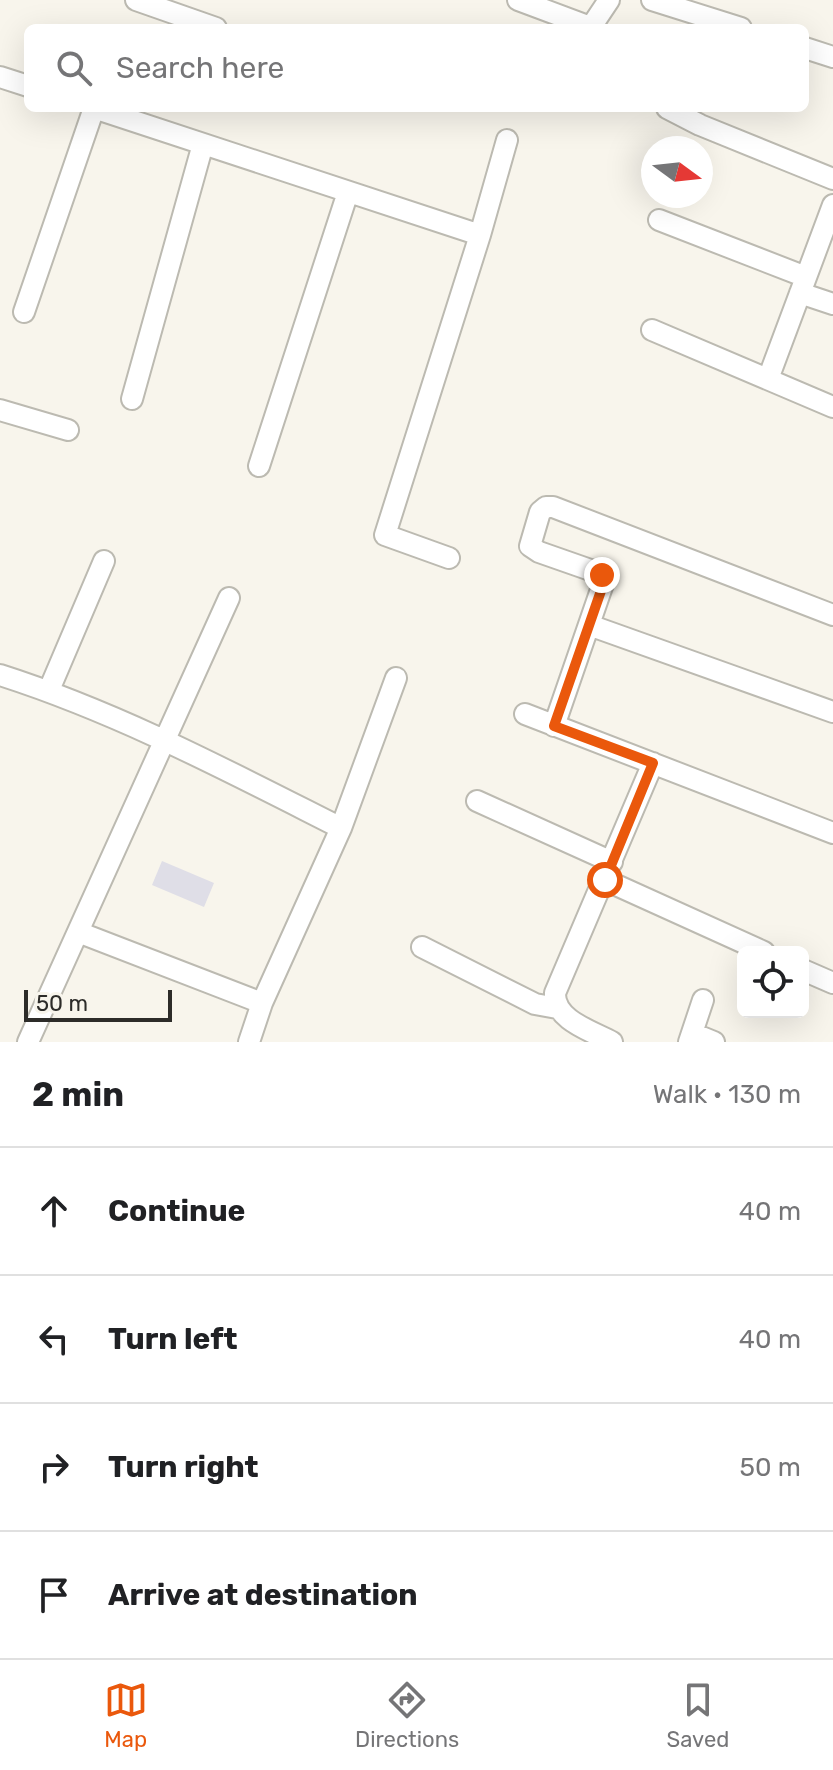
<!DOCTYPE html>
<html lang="en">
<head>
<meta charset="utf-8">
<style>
	body { margin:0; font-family:Rubik,sans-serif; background:#f2f2f2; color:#202124 }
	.controls { position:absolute; right:24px; bottom:24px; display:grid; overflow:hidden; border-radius:12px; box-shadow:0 8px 32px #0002 }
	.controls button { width:72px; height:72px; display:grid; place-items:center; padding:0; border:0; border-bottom:2px solid #e0e0e0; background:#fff; color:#202124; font:40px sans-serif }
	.compass { position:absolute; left:641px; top:136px; width:72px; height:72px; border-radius:50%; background:#fff; box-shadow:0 8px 32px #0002; rotate:105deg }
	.scale { position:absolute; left:24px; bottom:20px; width:148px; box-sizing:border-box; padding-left:8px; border:4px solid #2d2c29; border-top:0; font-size:22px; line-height:28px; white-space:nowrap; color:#2d2c29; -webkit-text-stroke:6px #f8f5ec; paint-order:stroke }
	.stop { position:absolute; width:24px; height:24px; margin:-18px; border:6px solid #ea580c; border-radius:50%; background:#fff }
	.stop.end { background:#ea580c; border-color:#fff; box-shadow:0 2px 8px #0008 }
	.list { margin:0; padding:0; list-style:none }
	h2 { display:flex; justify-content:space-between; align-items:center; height:104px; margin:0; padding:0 32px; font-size:34px }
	h2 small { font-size:26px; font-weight:400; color:#757577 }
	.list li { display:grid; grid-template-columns:52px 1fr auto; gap:24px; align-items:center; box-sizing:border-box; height:128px; padding:0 32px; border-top:2px solid #e0e0e0 }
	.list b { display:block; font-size:30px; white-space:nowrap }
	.list em { font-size:26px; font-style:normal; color:#757577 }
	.icon { flex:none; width:44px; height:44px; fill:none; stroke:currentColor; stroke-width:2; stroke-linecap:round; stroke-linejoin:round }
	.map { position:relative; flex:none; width:833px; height:1042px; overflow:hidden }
	.search { position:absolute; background:#fff; box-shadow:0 8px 32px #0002; left:24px; right:24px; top:24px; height:88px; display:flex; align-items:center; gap:20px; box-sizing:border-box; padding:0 28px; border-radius:12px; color:#757577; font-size:30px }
	.sheet { height:616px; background:#fff }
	nav { display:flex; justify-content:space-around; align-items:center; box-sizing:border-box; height:112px; border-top:2px solid #e0e0e0; background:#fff; font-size:22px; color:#757577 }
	nav a { display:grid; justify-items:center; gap:4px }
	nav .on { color:#ea580c }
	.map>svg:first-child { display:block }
	.building { fill:#dfdee7 }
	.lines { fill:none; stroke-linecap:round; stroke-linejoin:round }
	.minor-casing { stroke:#bcbab1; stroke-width:24 }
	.minor { stroke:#fff; stroke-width:20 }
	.route { stroke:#ea580c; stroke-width:10 }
</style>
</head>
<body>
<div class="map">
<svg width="833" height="1042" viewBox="0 0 833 1042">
	<rect width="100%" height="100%" fill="#f8f5ec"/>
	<path class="building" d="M162,861L214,883L204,907L152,885Z"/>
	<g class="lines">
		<defs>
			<path id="minor" d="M136,0L216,28
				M518,0L593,28
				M652,0L741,28
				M591,27L609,0
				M805,48L833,57
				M0,77L28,86
				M94,108L480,235
				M667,108L700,125L833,179
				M659,220L806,277
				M800,293L833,304
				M24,312L94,108
				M652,330L833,407
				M768,379L833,205
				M132,399L203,144
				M0,410L68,430
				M259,466L348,192
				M449,558L385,535L480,235L507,140
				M589,625L833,712
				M0,675C119,713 230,772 341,828
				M49,690L104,561
				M525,714L833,833
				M554,726L604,581L599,573L539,552L530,546L540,512L546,507H553L833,615
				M477,801L612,862
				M605,880L764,952
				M78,932L262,1003
				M422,947L535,1004L557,1008
				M803,970L833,983
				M692,1033L714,1042
				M28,1042L229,598
				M249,1042L262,1003L341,828L396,678
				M612,1042C592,1031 554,1020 555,993L653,763
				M689,1042L703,1000"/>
		</defs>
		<use href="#minor" class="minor-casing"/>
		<use href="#minor" class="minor"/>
	</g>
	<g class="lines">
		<path class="route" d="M602,575L603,585L554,726L653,763L605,880"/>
	</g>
</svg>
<div class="controls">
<button><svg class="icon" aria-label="locate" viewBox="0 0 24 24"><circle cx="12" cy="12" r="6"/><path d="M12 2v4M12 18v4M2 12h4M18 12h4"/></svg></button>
</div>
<svg class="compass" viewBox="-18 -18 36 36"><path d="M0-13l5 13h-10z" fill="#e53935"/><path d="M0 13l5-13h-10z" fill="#757577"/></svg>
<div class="scale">50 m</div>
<div class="stop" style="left:605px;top:880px"></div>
<div class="stop end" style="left:602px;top:575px"></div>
<div class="search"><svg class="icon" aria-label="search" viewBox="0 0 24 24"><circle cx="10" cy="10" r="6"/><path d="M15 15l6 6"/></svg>Search here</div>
</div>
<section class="sheet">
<h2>2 min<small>Walk · 130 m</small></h2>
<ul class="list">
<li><svg class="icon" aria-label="ahead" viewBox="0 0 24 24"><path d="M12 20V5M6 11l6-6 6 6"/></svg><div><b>Continue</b></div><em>40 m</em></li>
<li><svg class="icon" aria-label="left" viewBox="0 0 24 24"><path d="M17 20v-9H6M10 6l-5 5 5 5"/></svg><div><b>Turn left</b></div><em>40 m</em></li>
<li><svg class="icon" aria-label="right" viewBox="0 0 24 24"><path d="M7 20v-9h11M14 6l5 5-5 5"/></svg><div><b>Turn right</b></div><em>50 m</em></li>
<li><svg class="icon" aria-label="arrive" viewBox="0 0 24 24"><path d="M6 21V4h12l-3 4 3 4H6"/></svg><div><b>Arrive at destination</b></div></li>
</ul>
</section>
<nav>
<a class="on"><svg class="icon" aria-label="map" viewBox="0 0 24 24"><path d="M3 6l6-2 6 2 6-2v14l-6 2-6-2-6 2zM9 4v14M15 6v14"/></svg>Map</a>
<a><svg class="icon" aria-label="directions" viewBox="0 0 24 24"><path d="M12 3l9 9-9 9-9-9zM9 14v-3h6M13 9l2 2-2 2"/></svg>Directions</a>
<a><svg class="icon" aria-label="saved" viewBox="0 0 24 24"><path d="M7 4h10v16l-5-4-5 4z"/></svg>Saved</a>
</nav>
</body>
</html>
